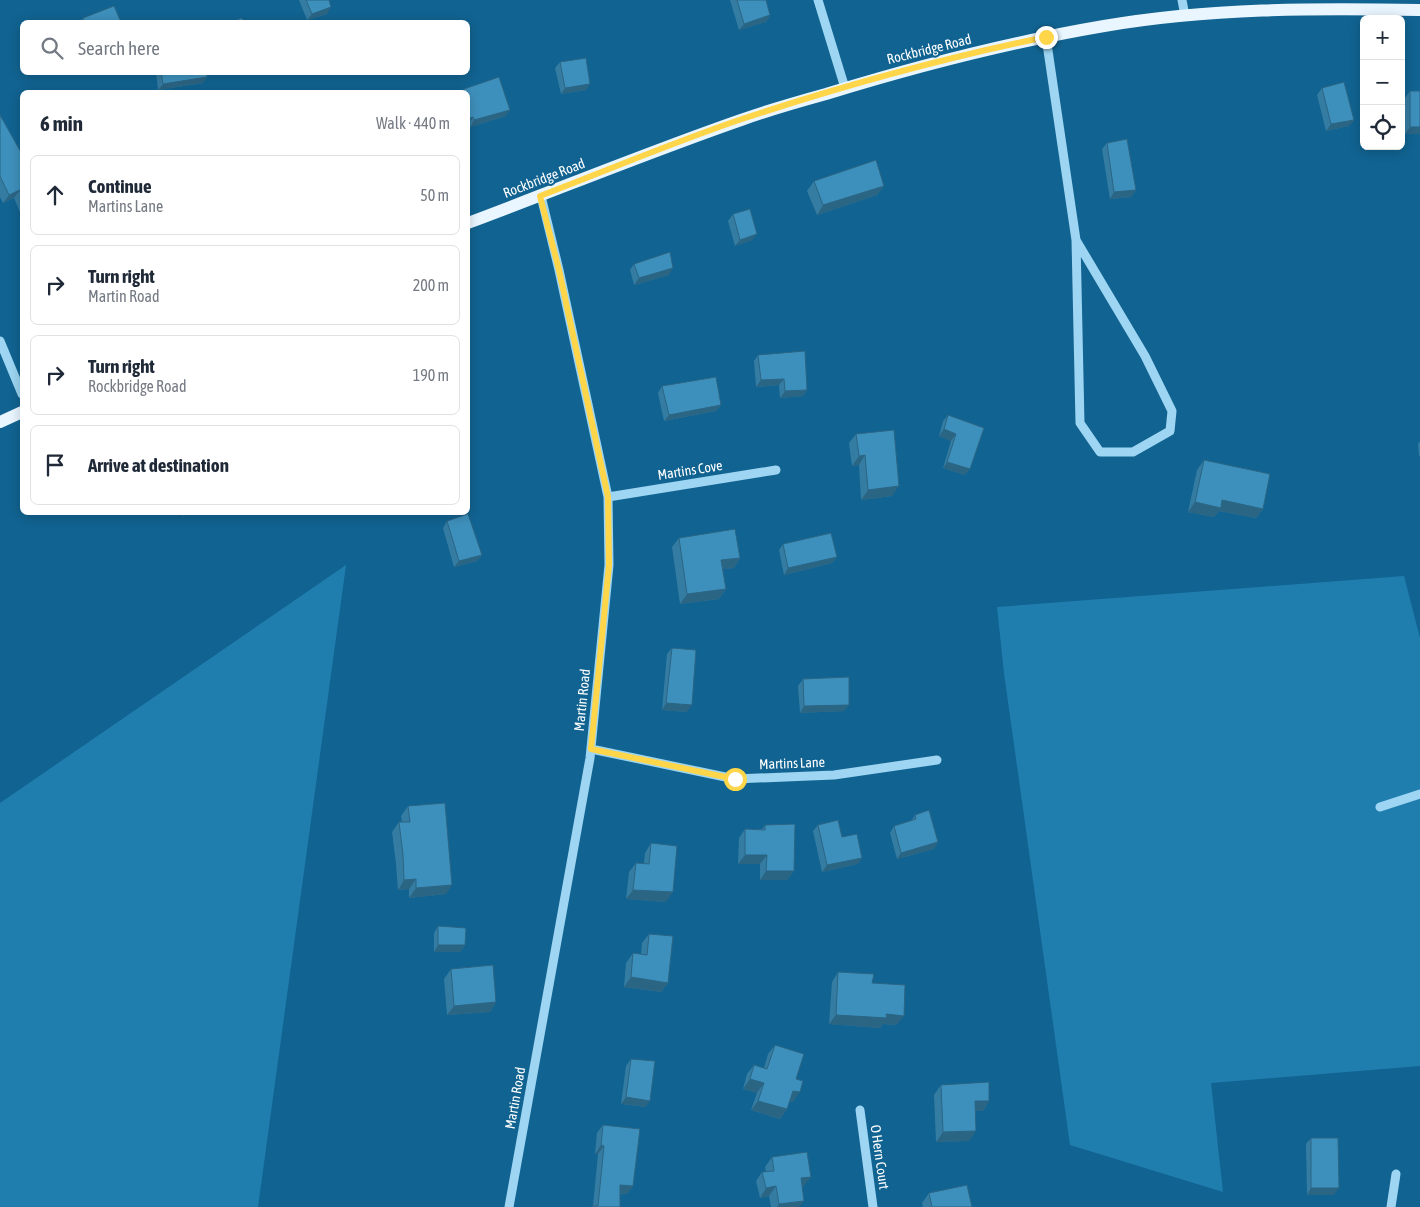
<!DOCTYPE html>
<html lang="en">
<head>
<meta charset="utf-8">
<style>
	body { margin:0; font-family:"Asap Condensed",sans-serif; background:#f2f2f3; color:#1f2937 }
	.controls { position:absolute; right:15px; top:15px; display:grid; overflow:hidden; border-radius:8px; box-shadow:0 2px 12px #0003 }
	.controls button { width:45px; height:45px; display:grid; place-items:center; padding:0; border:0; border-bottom:1px solid #e0e1e3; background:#fff; color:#1f2937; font:25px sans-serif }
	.stop { position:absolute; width:15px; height:15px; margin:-11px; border:4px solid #ffd54a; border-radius:50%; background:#fff }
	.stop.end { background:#ffd54a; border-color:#fff; box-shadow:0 1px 5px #0008 }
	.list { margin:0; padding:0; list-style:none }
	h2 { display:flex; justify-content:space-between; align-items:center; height:65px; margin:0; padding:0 20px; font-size:21px }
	h2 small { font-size:16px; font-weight:400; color:#747a83 }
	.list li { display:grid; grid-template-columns:32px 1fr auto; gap:15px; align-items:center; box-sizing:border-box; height:80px; margin:0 10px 10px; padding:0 10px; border:1px solid #e0e1e3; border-radius:8px }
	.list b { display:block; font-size:19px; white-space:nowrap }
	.list p { margin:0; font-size:16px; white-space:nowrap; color:#747a83 }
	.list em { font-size:16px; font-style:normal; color:#747a83 }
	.icon { flex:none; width:28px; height:28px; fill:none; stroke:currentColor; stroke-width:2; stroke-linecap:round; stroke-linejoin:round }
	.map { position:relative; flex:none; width:1420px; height:1207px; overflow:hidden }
	.search { position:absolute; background:#fff; box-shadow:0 2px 12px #0003; left:20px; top:20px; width:450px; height:55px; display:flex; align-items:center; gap:12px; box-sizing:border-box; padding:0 18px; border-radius:8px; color:#747a83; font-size:19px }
	.panel { position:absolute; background:#fff; box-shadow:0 2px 12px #0003; left:20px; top:90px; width:450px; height:425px; border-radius:8px }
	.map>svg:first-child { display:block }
	.green { fill:#207eaf }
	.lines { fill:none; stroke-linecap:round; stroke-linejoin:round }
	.minor { stroke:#9dd5f2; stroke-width:9 }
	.major { stroke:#e9f6ff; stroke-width:12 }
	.wall { fill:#357ca2 }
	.shaded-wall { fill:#2b6584 }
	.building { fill:#3e90bc; stroke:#2b6584 }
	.route { stroke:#ffd54a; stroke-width:6 }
	.labels { text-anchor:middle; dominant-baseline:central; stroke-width:4; stroke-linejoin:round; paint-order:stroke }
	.street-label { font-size:14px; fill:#fff; stroke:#116391 }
</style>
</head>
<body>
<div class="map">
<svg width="1420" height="1207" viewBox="0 0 1420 1207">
	<rect width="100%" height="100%" fill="#116391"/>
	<path class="green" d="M346,565L258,1207H0V803Z
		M1404,576L1420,638V1066L1211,1083L1223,1192L1070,1145L1004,673L997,607Z"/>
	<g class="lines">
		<path class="minor" d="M818,0L845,88
			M1182,0L1185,16
			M1046,37L1076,240L1080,423L1100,452H1133L1170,431L1172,411L1145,356L1076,240
			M0,341L22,394
			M608,497L776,470
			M591,749L735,779L834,775L937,760
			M1380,807L1420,794
			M860,1110L873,1207
			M509,1207L590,758L609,565L608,497L559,270L541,196
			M1391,1207L1396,1174"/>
		<path class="major" d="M468,223C559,189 649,152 741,120C769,110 797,102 826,94C917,66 1010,42 1104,26C1209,8 1315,8 1420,10
			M0,422L22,412"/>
	</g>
	<path class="wall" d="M299,0H329L327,14L307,20Z
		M730,0H766L770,15L766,22L739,30Z
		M83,18L121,22H80Z
		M560,62L586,90L561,94L555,68Z
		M156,72H207L203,83L158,90Z
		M1322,88L1354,120L1349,126L1326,131L1317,95Z
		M464,89L506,116L470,127L469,124H468V92H461Z
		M1410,91H1420V134H1405V98Z
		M0,115L22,154V217L14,198L3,203L0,197Z
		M1107,143L1136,190L1131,197L1110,199L1102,149Z
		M814,181L884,186L877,195L817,215L807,191Z
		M733,214L752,240L735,246L728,221Z
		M634,264L669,275L634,285L630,270Z
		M758,355L807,390L803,396L780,398L779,385L756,387L754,361Z
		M662,386L721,405L716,411L664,421L658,393Z
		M948,415L984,428L965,475L943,468L951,441L939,436L943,421Z
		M856,434L892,496L861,500L859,465L852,466L849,443Z
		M1420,441V456H1419L1418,444Z
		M1204,460L1263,509L1256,518L1219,511L1214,517L1188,512L1197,470Z
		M182,512H194L183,516Z
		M447,521L482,555L477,561L454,567L443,528Z
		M679,538L740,558L734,568L722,569L726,589L719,599L680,604L672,547Z
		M783,544L837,557L832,563L784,575L779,550Z
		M672,648L687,712L662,710L667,654Z
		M803,679L844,711L800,713L798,686Z
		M408,806L446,894L409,898V889L398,890L396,864L392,832L399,822H402L401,816Z
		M915,815L938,842L934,849L897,859L890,833L894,826L911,821Z
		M765,825L794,871L787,880H760V864H738L739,838L745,829H762Z
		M818,825L842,837L858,864L822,872L813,831Z
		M651,843L666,902L626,899L629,872L636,863H644L645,853Z
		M438,926L465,945L460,952H434V933Z
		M649,934L668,983L661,992L624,987L626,963L633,953L641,954L642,943Z
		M451,969L496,1002L490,1012L447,1015L444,979Z
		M838,972L872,983L897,1025L883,1024L880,1028L829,1024L832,982Z
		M775,1045L796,1079L793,1102L789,1101L787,1109L780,1119L751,1110L757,1093L743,1089L747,1074L754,1065L764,1068L768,1054Z
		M631,1059L646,1107L621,1104L626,1066Z
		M941,1085L989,1101L983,1111H975L969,1141L936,1142L934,1095Z
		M603,1125L633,1186L627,1194H620V1207H592L593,1206L598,1154H595L597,1133Z
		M1311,1138L1334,1195H1307L1306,1144Z
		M772,1157L804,1186L802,1187L799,1207H771L769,1196L760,1198L756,1181L762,1172H766L765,1167Z
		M929,1193L972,1207H923L922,1203Z"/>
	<path class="shaded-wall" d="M331,7L327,14L307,20L312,14Z
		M770,15L766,22L739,30L744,24Z
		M207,77L203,83L158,90L163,84Z
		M590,84L586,90L561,94L565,88Z
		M510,110L506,116L470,127L474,120Z
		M473,117L469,124H468V119Z
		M1354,120L1349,126L1326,131L1331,124Z
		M1410,127H1420V134H1405Z
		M884,186L877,195L817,215L823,205Z
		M20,190L14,198L3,203L9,195Z
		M1136,190L1131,197L1110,199L1114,192Z
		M757,234L752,240L735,246L740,240Z
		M673,268L669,275L634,285L639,278Z
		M784,379L779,385L756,387L761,380Z
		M807,390L803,396L780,398L785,391Z
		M721,405L716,411L664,421L669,415Z
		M944,429L956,434L951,441L939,436Z
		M865,455L859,465L852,466L859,456Z
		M947,462L970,469L965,475L943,468Z
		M899,486L892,496L861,500L868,490Z
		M1222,500L1263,509L1256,518L1219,511L1214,517L1188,512L1195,502Z
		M186,512H194L183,516Z
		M482,555L477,561L454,567L459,561Z
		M837,557L832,563L784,575L788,568Z
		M740,558L734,568L714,570L721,560Z
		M726,589L719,599L680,604L687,594Z
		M666,703L692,705L687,712L662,710Z
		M849,705L844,711L800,713L804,706Z
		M938,842L934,849L897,859L901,853Z
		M745,855H767L760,864H738Z
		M862,858L858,864L822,872L827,865Z
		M766,871H794L787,880H760Z
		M416,879L409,889L398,890L404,880Z
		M452,885L446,894L409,898L416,888Z
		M633,890L673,892L666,902L626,899Z
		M438,945H465L460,952H434Z
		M631,977L668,983L661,992L624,987Z
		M496,1002L490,1012L447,1015L454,1006Z
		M886,1014L904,1016L897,1025L883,1024L880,1028L829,1024L836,1015Z
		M750,1079L764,1083L757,1093L743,1089Z
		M793,1091L800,1092L793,1102L786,1100Z
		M626,1097L650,1101L646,1107L621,1104Z
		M758,1101L787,1109L780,1119L751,1110Z
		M975,1101H989L983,1111H968Z
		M976,1131L969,1141L936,1142L943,1132Z
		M601,1145L604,1146L598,1154H595Z
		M811,1177L804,1186L794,1188L801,1178Z
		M620,1185L633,1186L627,1194L615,1193Z
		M776,1186L769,1196L760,1198L766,1188Z
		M1311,1188H1339L1334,1195H1307Z
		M804,1201L799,1207H777L779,1204Z"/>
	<path class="building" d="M306,0H329L331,7L312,14Z
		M737,0H766L770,15L744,24Z
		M114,6L121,22H85L83,18Z
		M242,18L244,22H231Z
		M586,58L590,84L565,88L560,62Z
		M161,72H207V77L163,84Z
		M499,77L510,110L474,120L473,117L468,119V92H465L464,89Z
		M1344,82L1354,120L1331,124L1322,88Z
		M1410,91H1420V127H1410Z
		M0,115L22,154V196L20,190L9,195L0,176Z
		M1127,139L1136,190L1114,192L1107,143Z
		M876,160L884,186L823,205L814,181Z
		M750,209L757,234L740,240L733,214Z
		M670,252L673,268L639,278L634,264Z
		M805,351L807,390L785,391L784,379L761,380L758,355Z
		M716,377L721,405L669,415L662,386Z
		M948,415L984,428L970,469L947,462L956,434L944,429Z
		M894,430L899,486L868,490L865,455L859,456L856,434Z
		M1204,460L1270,474L1263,509L1222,500L1221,508L1195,502Z
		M468,514L482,555L459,561L447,521Z
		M735,529L740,558L721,560L726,589L687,594L679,538Z
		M831,533L837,557L788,568L783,544Z
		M672,648L696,650L692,705L666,703Z
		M849,677V705L804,706L803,679Z
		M445,803L452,885L416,888V879L404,880L403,855L399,822H410L408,806Z
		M929,810L938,842L901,853L894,826L916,819L915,815Z
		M838,820L842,837L857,834L862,858L827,865L818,825Z
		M795,824L794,871H766L767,855H745V829L765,830V825Z
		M651,843L677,846L673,892L633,890L636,863L649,864Z
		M438,926L466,928L465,945H438Z
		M649,934L673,936L668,983L631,977L633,953L647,955Z
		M493,965L496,1002L454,1006L451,969Z
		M838,972L874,974L872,983L905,985L904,1016L886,1014L887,1018L836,1015Z
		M775,1045L804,1054L796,1079L803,1081L800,1092L793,1091L787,1109L758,1101L764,1083L750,1079L754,1065L767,1069Z
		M631,1059L655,1061L650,1101L626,1097Z
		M989,1082V1101H975L976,1131L943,1132L941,1085Z
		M603,1125L640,1129L633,1186L620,1185V1207H592V1206H598L604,1146L601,1145Z
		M1311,1138H1338L1339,1188H1311Z
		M807,1152L811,1177L801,1178L804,1201L779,1204L776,1186L766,1188L762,1172L774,1171L772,1157Z
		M967,1185L972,1207H932L929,1193Z"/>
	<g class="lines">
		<path class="route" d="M735,779L591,749L609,565L608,497L559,270L540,196C608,170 674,142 742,119C842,86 943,58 1046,37"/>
	</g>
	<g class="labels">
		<g class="street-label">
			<text transform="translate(929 49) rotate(-14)">Rockbridge Road</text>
			<text transform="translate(544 178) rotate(-21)">Rockbridge Road</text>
			<text transform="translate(690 470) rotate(-9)">Martins Cove</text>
			<text transform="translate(582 700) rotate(-84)">Martin Road</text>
			<text transform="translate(792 763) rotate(-2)">Martins Lane</text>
			<text transform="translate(515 1098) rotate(-80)">Martin Road</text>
			<text transform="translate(880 1157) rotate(82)">O Hern Court</text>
		</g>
	</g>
</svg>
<div class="controls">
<button>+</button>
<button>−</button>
<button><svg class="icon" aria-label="locate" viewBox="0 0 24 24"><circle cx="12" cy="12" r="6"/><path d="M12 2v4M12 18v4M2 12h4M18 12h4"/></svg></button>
</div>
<div class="stop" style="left:735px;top:779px"></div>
<div class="stop end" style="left:1046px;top:37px"></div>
<div class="search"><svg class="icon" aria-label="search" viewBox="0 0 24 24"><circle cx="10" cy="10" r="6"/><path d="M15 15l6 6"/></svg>Search here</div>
<section class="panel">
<h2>6 min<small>Walk · 440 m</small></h2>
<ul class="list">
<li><svg class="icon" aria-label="ahead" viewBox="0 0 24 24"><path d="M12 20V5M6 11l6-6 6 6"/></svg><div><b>Continue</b><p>Martins Lane</p></div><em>50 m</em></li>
<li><svg class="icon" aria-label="right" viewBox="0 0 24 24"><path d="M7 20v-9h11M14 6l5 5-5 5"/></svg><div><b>Turn right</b><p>Martin Road</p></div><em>200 m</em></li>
<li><svg class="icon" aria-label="right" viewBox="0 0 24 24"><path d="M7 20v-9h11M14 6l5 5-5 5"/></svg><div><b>Turn right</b><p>Rockbridge Road</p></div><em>190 m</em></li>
<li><svg class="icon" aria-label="arrive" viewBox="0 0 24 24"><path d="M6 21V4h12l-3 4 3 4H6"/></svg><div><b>Arrive at destination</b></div></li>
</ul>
</section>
</div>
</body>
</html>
